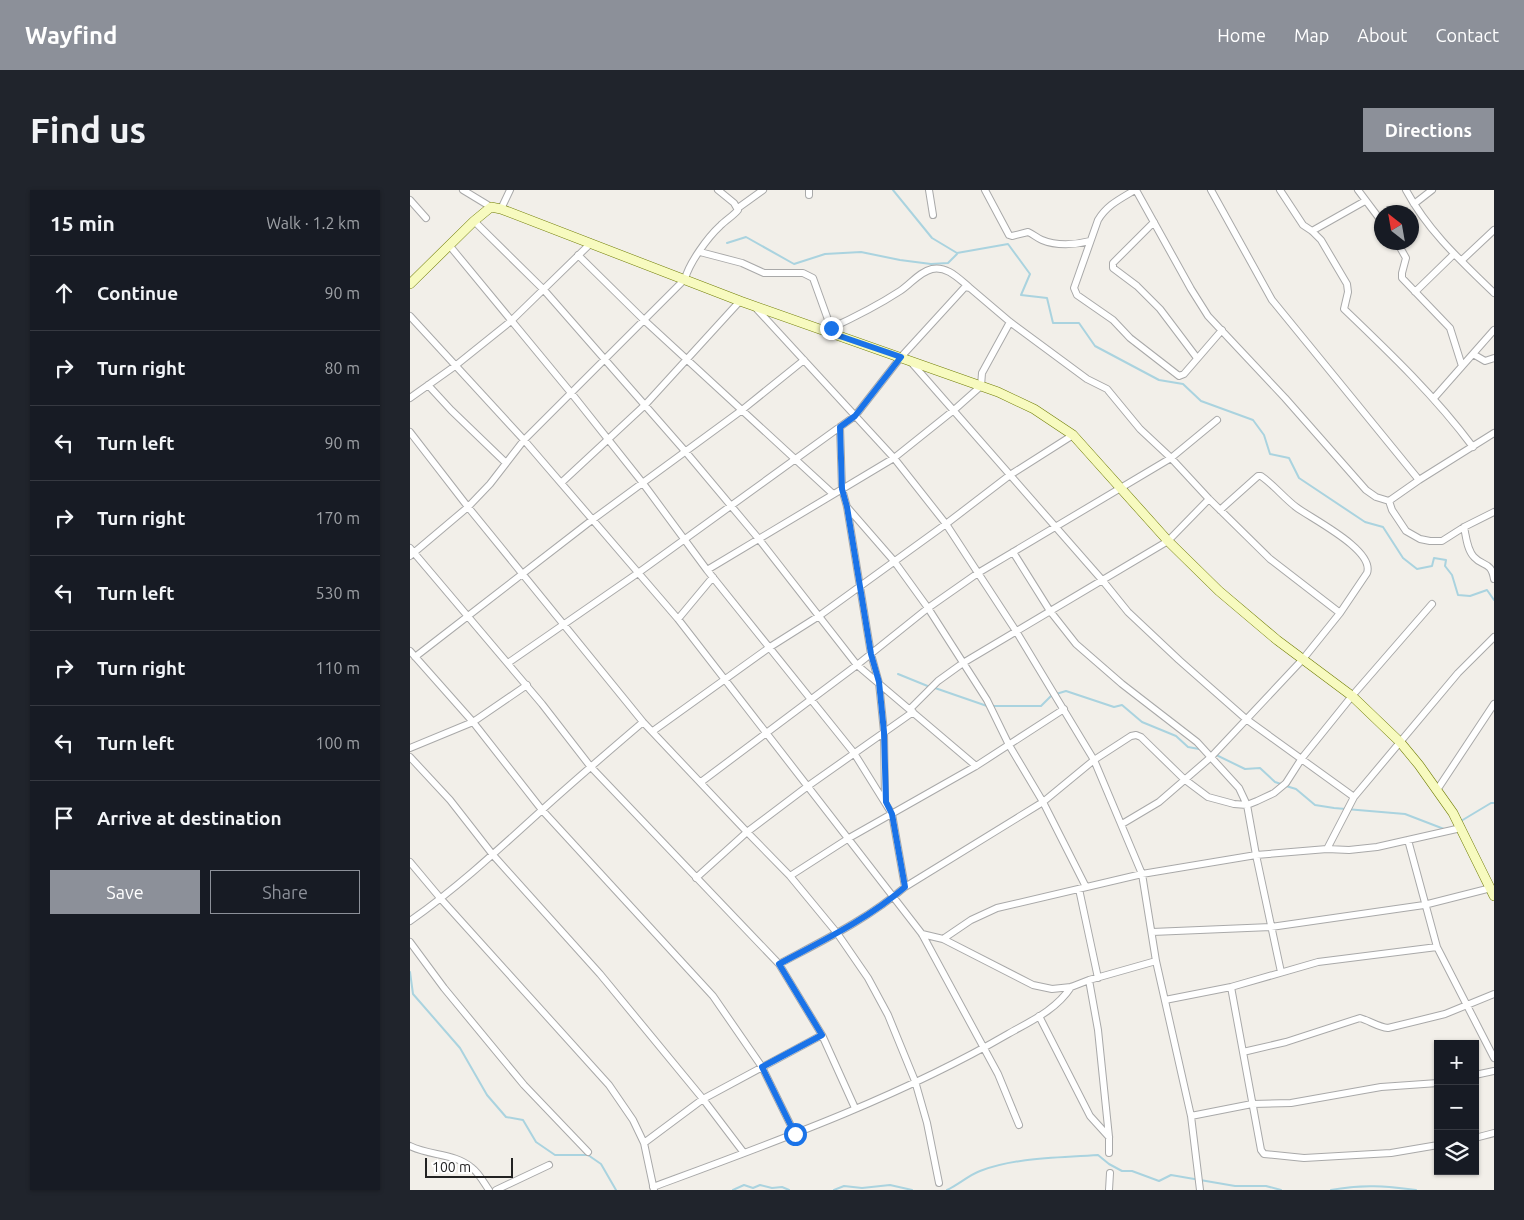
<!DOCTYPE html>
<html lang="en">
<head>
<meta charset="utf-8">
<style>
	body { margin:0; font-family:Ubuntu,sans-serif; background:#20242c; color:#f1f3f6 }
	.controls { position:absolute; right:15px; bottom:15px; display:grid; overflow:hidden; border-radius:0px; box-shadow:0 1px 4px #0004 }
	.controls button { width:45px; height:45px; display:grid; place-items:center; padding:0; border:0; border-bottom:1px solid #363941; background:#171b24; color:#f1f3f6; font:25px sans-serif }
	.compass { position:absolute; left:964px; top:15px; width:45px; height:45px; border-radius:50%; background:#171b24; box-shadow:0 1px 4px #0004; rotate:329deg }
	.scale { position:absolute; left:15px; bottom:12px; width:88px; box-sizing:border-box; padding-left:5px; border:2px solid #222; border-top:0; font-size:14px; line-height:18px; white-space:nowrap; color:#222; -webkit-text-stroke:4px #fff; paint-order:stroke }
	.stop { position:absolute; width:15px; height:15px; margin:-11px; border:4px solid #1a73e8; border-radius:50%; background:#fff }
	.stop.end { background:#1a73e8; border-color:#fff; box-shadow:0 1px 5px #0008 }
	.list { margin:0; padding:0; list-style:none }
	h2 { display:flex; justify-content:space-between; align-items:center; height:65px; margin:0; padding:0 20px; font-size:21px }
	h2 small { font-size:16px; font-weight:400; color:#9ea1a6 }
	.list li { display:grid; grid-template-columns:32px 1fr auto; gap:15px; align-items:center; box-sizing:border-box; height:75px; padding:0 20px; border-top:1px solid #363941 }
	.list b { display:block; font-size:19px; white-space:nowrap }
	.list em { font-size:16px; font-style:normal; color:#9ea1a6 }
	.actions { display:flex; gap:10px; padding:15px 20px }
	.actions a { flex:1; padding:11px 0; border:1px solid #8c9099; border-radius:0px; text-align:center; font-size:18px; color:#8c9099 }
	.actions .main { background:#8c9099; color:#fff }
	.icon { flex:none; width:28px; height:28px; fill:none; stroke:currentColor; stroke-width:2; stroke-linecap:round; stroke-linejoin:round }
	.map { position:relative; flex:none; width:1084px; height:1000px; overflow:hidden; border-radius:0px }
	header { display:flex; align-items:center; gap:30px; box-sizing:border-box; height:70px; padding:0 25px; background:#8c9099; color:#fff }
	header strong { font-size:24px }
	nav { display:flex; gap:28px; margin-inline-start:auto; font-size:18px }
	.intro { display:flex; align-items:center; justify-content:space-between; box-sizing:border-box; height:120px; padding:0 30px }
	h1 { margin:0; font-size:35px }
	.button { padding:12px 22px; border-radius:0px; background:#8c9099; color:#fff; font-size:18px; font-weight:700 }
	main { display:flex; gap:30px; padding:0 30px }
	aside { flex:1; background:#171b24; border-radius:0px; box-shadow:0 1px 4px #0004 }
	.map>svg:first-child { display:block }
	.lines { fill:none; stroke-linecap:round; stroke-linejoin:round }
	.stream { stroke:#aad3df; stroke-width:2 }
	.street-casing { stroke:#a9a9a9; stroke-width:8 }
	.secondary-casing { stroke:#707d05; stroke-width:10 }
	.street { stroke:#fff; stroke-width:6 }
	.secondary { stroke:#f7fabf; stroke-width:9 }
	.route { stroke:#1a73e8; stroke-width:6 }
</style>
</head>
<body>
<header>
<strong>Wayfind</strong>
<nav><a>Home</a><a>Map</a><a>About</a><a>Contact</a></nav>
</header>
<div class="intro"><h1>Find us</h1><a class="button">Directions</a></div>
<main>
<aside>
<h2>15 min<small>Walk · 1.2 km</small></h2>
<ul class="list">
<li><svg class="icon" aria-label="ahead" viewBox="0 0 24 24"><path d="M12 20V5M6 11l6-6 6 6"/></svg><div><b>Continue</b></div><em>90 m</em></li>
<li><svg class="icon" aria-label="right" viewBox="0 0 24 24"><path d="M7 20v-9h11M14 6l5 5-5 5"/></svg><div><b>Turn right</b></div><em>80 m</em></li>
<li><svg class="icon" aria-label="left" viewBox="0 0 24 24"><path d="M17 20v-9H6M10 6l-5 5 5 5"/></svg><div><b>Turn left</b></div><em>90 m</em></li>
<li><svg class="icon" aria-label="right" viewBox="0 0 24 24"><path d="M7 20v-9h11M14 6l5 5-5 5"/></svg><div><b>Turn right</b></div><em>170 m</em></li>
<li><svg class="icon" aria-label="left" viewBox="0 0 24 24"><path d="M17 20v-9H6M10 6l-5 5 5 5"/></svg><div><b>Turn left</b></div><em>530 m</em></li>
<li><svg class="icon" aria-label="right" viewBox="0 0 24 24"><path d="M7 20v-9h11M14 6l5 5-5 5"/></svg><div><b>Turn right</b></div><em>110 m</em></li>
<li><svg class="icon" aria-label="left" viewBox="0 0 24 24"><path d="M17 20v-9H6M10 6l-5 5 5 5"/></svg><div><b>Turn left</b></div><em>100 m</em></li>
<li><svg class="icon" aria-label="arrive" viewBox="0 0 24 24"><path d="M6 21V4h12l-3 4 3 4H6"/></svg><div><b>Arrive at destination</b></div></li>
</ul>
<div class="actions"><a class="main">Save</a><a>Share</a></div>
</aside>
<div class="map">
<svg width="1084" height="1000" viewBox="0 0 1084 1000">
	<rect width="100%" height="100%" fill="#f2efe9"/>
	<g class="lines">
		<path class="stream" d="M483,0L522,48L547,63L598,54L620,84L611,105L637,108L643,133H669L685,156L749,190L773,194L791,211L843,230L854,245L860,264L879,268L889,288L955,332L973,337L993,368L1007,379L1022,376L1024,368L1036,370L1035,376L1042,385L1048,405L1060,406L1077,400L1084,410
			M317,53L336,47L384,74L415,64L451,62L490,70L521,74L538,73L547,64
			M488,484L520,497
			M525,498L577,516
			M646,504L656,501L704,517L712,515L732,532L766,546L778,557L789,559
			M582,516H631L642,505
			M796,560L835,579L850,578L865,592L871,594
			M876,596L886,599L905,615L924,618L995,624L1034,639
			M1051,631L1081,613H1084
			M0,782L3,804L50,858L77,905L96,927L113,930L126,952L145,965H178L191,974L206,1000
			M856,996L871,1000
			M323,1000L334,995L343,998L350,995L362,998L372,997L379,1000
			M424,1000L434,996L452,998L480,995L502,1000
			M537,1000C548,995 559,985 570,981C607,967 649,968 688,965L699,974L712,981H722L749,991L761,985L825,996H856
			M921,1000C952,994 976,996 1006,1000"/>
		<defs>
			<path id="street" d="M53,0L81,17
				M399,0V5
				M519,0L523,25
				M575,0L599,45L602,46L618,42C623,44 627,48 632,50C646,56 665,55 680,51
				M725,0C710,9 697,15 688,30L664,98L667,105L703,130L720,148L769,186L774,184L812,140
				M726,0L781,99L798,126L875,208L956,300L966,307L979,311L982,320L996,341L1010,349L1020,351H1032L1054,337L1084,322
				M801,0L862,110L1009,290
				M870,0L893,35L902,41L911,50L937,94L938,102L934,119C980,163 1025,206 1063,257
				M948,0L972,32
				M996,0C1018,41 1051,71 1084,103
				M0,10L16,28
				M1004,14L1022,0
				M328,18L353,0
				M91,19L100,0
				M64,31L134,100L275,261L348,348L447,475L566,576
				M744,32L703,73V78L727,96L750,119L787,168
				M902,41L955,11
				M987,52L996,68L992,83V88L1040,138L1052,176
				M39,55L162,204L232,292L297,380L444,563L482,624L495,697
				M290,62L332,73L354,83H393L403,88L421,138
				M168,65L235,131L423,304
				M1052,70L1084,40
				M1005,102L1043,65
				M344,116L484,268L536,334L606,441L684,570L732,684L746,771L781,926L790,1000
				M0,126L114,250L268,429L512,744L588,884L609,935
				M419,139C443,128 467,116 490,101C501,94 509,82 522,79C537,76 548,88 559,97
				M1063,164L1075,171L1084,168
				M501,172L693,391L718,422L769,470L836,529L944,607
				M18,195L41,220L96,273
				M0,208L45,176L101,131L181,53
				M1024,208L1084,140
				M430,237L432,299L437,317L461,464L469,493L474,542L475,611
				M0,242L58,317L233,532L337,642L380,686L427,743L458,788L478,825L505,891L517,933L529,993
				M151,293L235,215L330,111
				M979,311L1009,290L1084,243
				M437,317L484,371L518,418L577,510L599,555L633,612L676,697
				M1054,337C1056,346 1057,360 1064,367C1073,377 1081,371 1084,389
				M0,358L132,514L180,576L369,774L412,845L445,918
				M603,362L640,421L666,454L712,494L787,552L829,598L837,615L846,665L871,782
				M0,366L58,317L80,294L114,250L275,89C279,73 298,47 310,36C316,30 323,26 328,20L324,13L308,0
				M297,380L484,268L544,220L571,196L572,183L600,132
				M268,429L303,387
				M0,461L63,532L132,620L303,806L352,877L385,944
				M5,467L182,330L332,220L394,170
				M98,473L228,383L445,226L491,167L555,97L560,98L600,132L677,189L697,199L730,239L761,268L807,230
				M500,519L528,491L553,473L758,351L799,309
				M243,541L360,457L409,426L536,334L600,285L663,245
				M0,558L63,532L117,495
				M0,567L40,610L83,665L190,784L293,909L334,963
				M291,592L447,475L518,418L568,383L761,268L799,309L860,369L930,423
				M1027,600L1084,514
				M712,634L749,612L801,567L893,469L930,423L957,383C965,360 902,329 886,317C874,308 864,295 851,286H848L810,320
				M998,650L1027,757L1084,868
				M917,659L944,607L1048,483L1084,447
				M0,672L31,709L199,895L223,930L234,953L244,1000
				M380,686L439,648L566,576L654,519
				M286,688L337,642L398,596L503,522
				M669,699L688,788
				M0,731C47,698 89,659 132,620C165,590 199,561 233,532
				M742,742L861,737L1014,715L1081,698
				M512,744L533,749L623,795L642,799L661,797L679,790L746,771
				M533,749L561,730L587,718L732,684L846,665L917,659L939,660L967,657L1051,638
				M0,752L34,798L114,895L178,962
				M369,774C412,751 458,729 495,697L633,612L684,570L721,546L726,545L731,547L774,589L798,607L824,614L837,615L847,611L864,603L876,593L892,568L942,506L1022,414
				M679,790L688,840L699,947V963
				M821,797L851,960L854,964L894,968L981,963L1028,955
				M755,810L821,797L908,772L1027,757
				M629,826L680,926L699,947
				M833,862L876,852L950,828C960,831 968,837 978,838L1035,824L1084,804
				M1065,885L1084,881
				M781,926L842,914L881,913L971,897L1028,893
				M1065,948L1084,943
				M234,953L293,909L412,845
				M0,956C20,966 45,963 62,978C69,983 74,993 79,1000
				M243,997C362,953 488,908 598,844C621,831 646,820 661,797
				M86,1000L139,975
				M699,1000L700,983"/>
			<path id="secondary" d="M0,94L64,31L81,17L91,19L330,111L588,202L624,219L663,245L758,351L809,401L867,450L942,506L990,552L1009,575L1043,623L1084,706"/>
		</defs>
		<use href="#street" class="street-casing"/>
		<use href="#secondary" class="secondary-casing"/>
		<use href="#street" class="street"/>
		<use href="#secondary" class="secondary"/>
	</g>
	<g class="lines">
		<path class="route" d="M385,944L352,877L412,845L369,774C412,751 458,729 495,697L482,624L476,612L474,542L469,492L461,464L437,317L432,299L430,237L445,226L491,167L415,141L421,138"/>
	</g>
</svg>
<div class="controls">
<button>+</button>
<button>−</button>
<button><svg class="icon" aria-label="layers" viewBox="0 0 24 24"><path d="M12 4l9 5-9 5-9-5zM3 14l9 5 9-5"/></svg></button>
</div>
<svg class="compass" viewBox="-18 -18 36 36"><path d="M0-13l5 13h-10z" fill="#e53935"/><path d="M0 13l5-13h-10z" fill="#9ea1a6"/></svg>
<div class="scale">100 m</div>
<div class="stop" style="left:385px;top:944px"></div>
<div class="stop end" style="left:421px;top:138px"></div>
</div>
</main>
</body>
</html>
